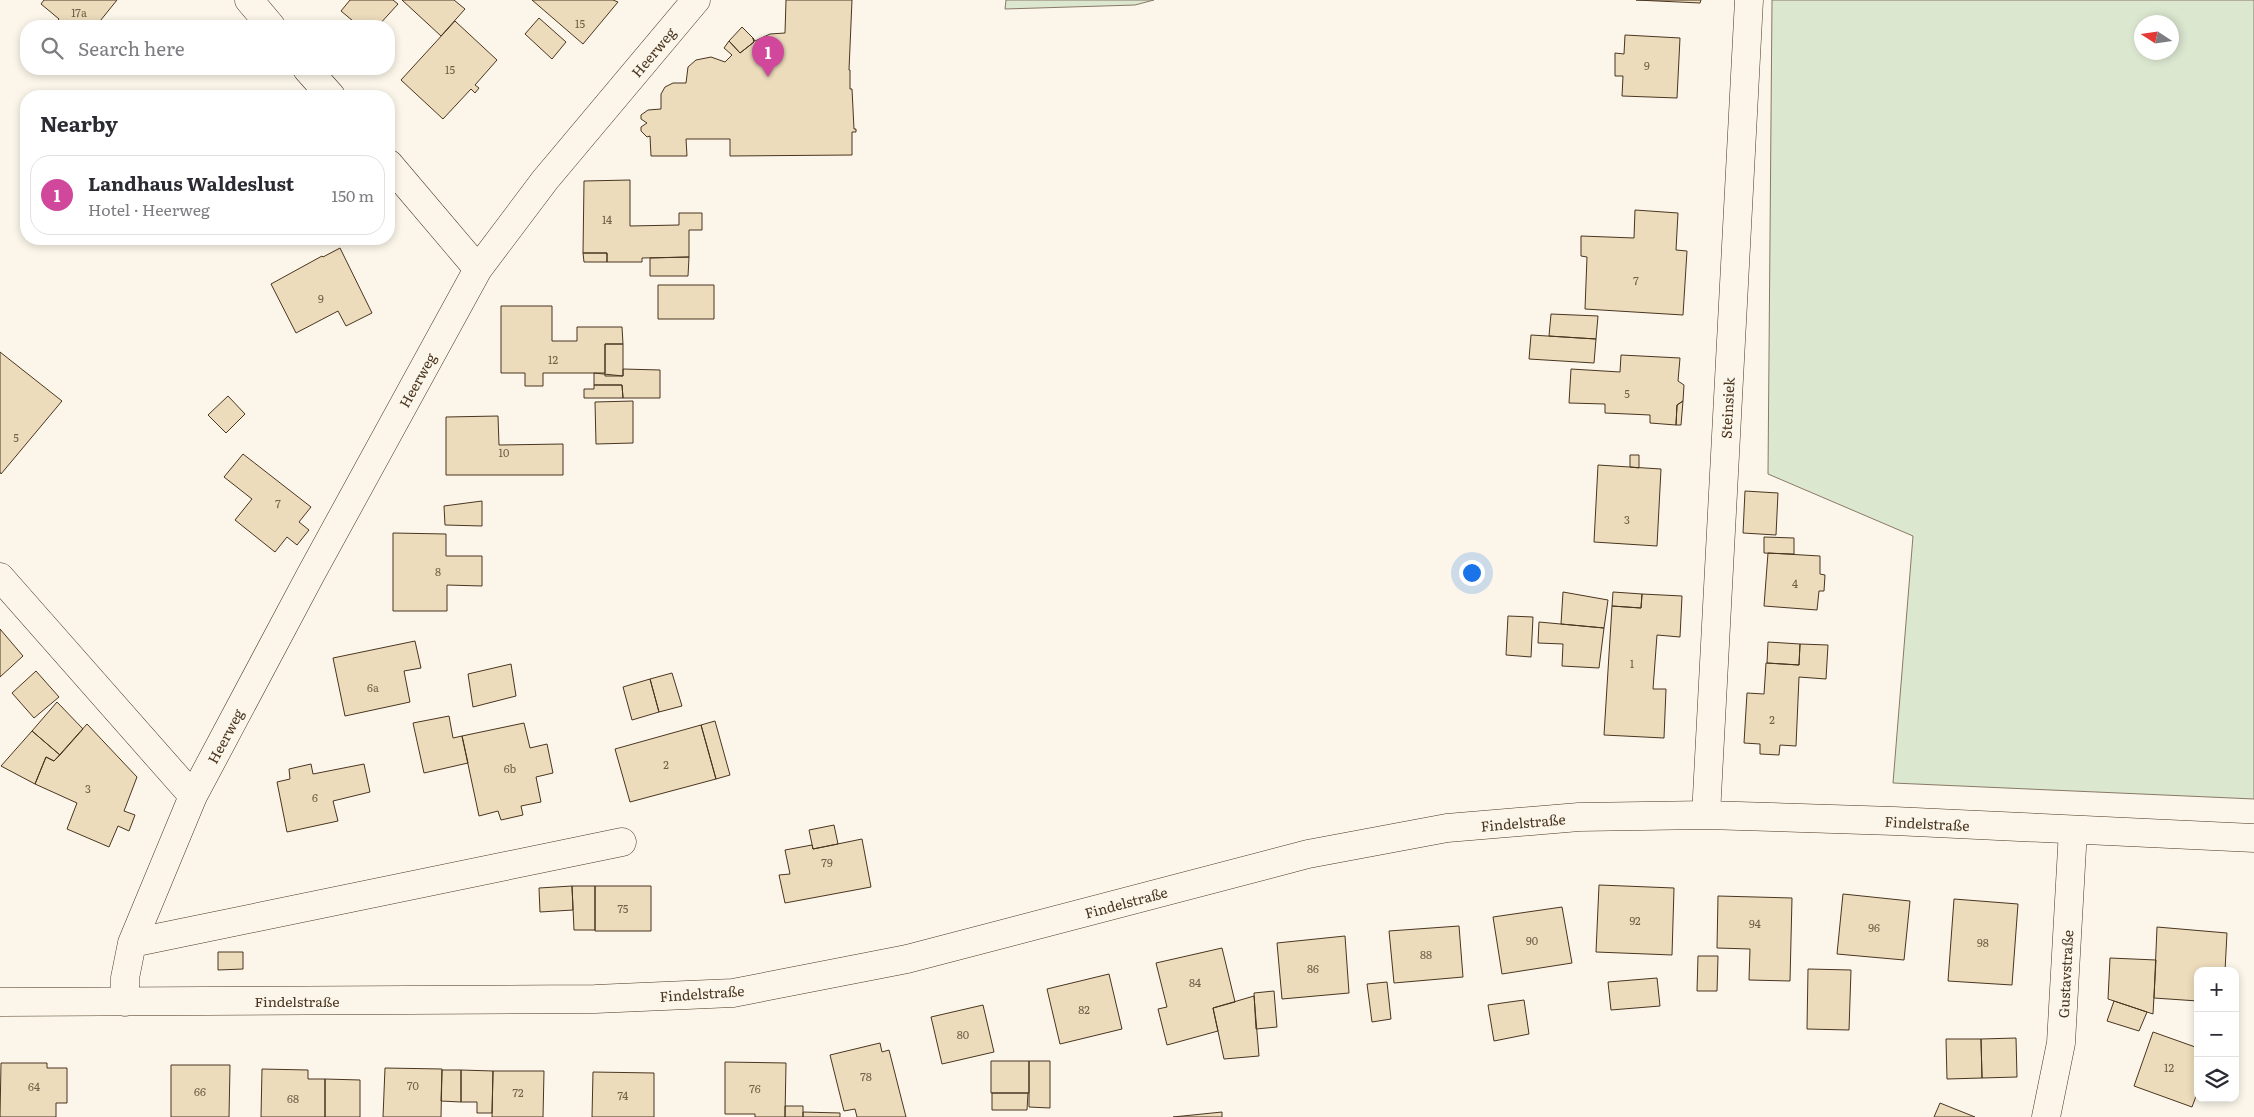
<!DOCTYPE html>
<html lang="en">
<head>
<meta charset="utf-8">
<style>
	body { margin:0; font-family:Literata,serif; background:#f2f2f3; color:#2b2b33 }
	.controls { position:absolute; right:15px; bottom:15px; display:grid; overflow:hidden; border-radius:10px; box-shadow:0 2px 8px #0003 }
	.controls button { width:45px; height:45px; display:grid; place-items:center; padding:0; border:0; border-bottom:1px solid #e1e1e2; background:#fff; color:#2b2b33; font:25px sans-serif }
	.compass { position:absolute; left:2134px; top:15px; width:45px; height:45px; border-radius:50%; background:#fff; box-shadow:0 2px 8px #0003; rotate:282deg }
	.you { position:absolute; left:1471px; top:572px; width:18px; height:18px; margin:-12px; border:4px solid #fff; border-radius:50%; background:#1a73e8; box-shadow:0 0 0 8px #1a73e833 }
	.badge { display:grid; place-items:center; width:32px; height:32px; border-radius:50%; background:#0b8043; color:#fff; font-size:16px; font-weight:700 }
	.pin { position:absolute; translate:-50% -41px; filter:drop-shadow(0 1px 2px #0008) }
	.pin::after { content:''; position:absolute; top:26px; width:18px; height:15px; background:inherit; clip-path:polygon(0 0,100% 0,50% 100%) }
	.list { margin:0; padding:0; list-style:none }
	h2 { display:flex; justify-content:space-between; align-items:center; height:65px; margin:0; padding:0 20px; font-size:21px }
	h2 small { font-size:16px; font-weight:400; color:#7c7c81 }
	.list li { display:grid; grid-template-columns:32px 1fr auto; gap:15px; align-items:center; box-sizing:border-box; height:80px; margin:0 10px 10px; padding:0 10px; border:1px solid #e1e1e2; border-radius:20px }
	.list b { display:block; font-size:19px; white-space:nowrap }
	.list p { margin:0; font-size:16px; white-space:nowrap; color:#7c7c81 }
	.list em { font-size:16px; font-style:normal; color:#7c7c81 }
	.icon { flex:none; width:28px; height:28px; fill:none; stroke:currentColor; stroke-width:2; stroke-linecap:round; stroke-linejoin:round }
	.map { position:relative; flex:none; width:2254px; height:1117px; overflow:hidden }
	.search { position:absolute; background:#fff; box-shadow:0 2px 8px #0003; left:20px; top:20px; width:375px; height:55px; display:flex; align-items:center; gap:12px; box-sizing:border-box; padding:0 18px; border-radius:20px; color:#7c7c81; font-size:19px }
	.panel { position:absolute; background:#fff; box-shadow:0 2px 8px #0003; left:20px; top:90px; width:375px; height:155px; border-radius:20px }
	.map>svg:first-child { display:block }
	.green { fill:#dce7d0; stroke:#887966; fill-rule:evenodd }
	.building { fill:#ecdcbc; stroke:#4a3520 }
	.lines { fill:none; stroke-linecap:round; stroke-linejoin:round }
	.minor-casing { stroke:#4a3520; stroke-width:29 }
	.minor { stroke:#fbf6e9; stroke-width:28 }
	.labels { text-anchor:middle; dominant-baseline:central; stroke-width:4; stroke-linejoin:round; paint-order:stroke }
	.number-label { font-size:11px; fill:#725f47 }
	.street-label { font-size:14px; fill:#4a3520; stroke:#fbf6e9 }
</style>
</head>
<body>
<div class="map">
<svg width="2254" height="1117" viewBox="0 0 2254 1117">
	<rect width="100%" height="100%" fill="#fbf6e9"/>
	<path class="green" d="M1006,0H1154L1135,5L1005,9Z
		M1772,0H2254V799L1893,783L1913,536L1768,474ZM2172,22V52H2142V22Z"/>
	<path class="building" d="M44,0H117L96,26H53L59,19L41,4Z
		M350,0H393L398,4L378,26H359L341,11Z
		M402,0H454L465,9L441,36Z
		M532,0H613L618,2L583,44Z
		M786,0H852L849,70H850V89H852L854,129H856V132H852V155L730,156V139H686L687,156H651L650,136L647,137L641,131V127L647,123L641,119V115L648,110L661,109V94L665,87L673,83H686L688,67L696,60L711,57L725,62L732,55L724,48L729,41L740,53L754,42L753,38L755,41L770,34L785,33Z
		M1636,0H1701L1700,3Z
		M539,18L566,42L552,59L525,34Z
		M455,21L497,60L475,85L479,88L475,93L471,89L443,119L401,80Z
		M742,27L753,38L754,42L740,53L729,41Z
		M1625,35L1680,38L1677,98L1622,96L1623,76H1615V53L1624,54Z
		M630,180V226L679,225V213H702V230H689V257L642,258V262H607V253H583L584,181Z
		M1635,210L1678,213L1676,250L1687,251L1683,315L1585,309L1587,257L1581,256V236L1634,238Z
		M340,248L372,313L346,326L338,311L296,333L271,284L322,256L323,257Z
		M583,253H607V262H584Z
		M689,257L688,276H650V258Z
		M658,285H714V319H658Z
		M501,306H552V341H577V327H622L623,344H605V373H543V386H525V373H501Z
		M1551,314L1598,316L1596,339L1549,336Z
		M1531,335L1596,339L1594,363L1529,359Z
		M605,344H623V376H605Z
		M0,352L62,401L1,474L0,472Z
		M1621,355L1680,358L1678,381L1684,385L1683,401L1677,405L1676,425L1650,423V415L1605,413V404L1569,403L1571,369L1620,372Z
		M623,369L660,370V398H623L622,385H594V373L623,376Z
		M594,385H622L623,398H584V389H594Z
		M228,396L245,414L226,433L208,415Z
		M633,401V443L596,444L595,402Z
		M1683,401L1681,425H1676L1677,405Z
		M498,416L499,445L563,444V475H446V417Z
		M243,454L311,507L299,522L309,530L297,545L287,537L275,552L235,520L252,499L224,477Z
		M1630,455H1639V468L1630,467Z
		M1598,465L1661,469L1657,546L1594,542Z
		M1745,491L1778,493L1776,535L1743,533Z
		M482,501V526L445,525L444,506Z
		M393,533L446,534V556H482V586L447,585V611H393Z
		M1764,537L1794,538V554L1764,553Z
		M1768,553L1820,556V574L1825,575L1824,591H1819L1817,610L1764,606Z
		M1563,592L1608,600L1604,628L1561,624Z
		M1613,592L1642,594L1641,608L1612,606Z
		M1642,594L1682,596L1680,637L1657,635L1653,689H1666L1664,738L1604,735L1612,606L1641,608Z
		M1508,616L1533,617L1531,657L1506,655Z
		M1539,622L1604,628L1599,668L1562,666L1563,644L1538,643Z
		M0,629L23,656L0,677Z
		M415,641L421,668L404,671L410,702L345,716L333,658Z
		M1768,642L1800,644L1799,665L1767,663Z
		M1800,644L1828,645L1826,679L1799,677L1796,746L1780,745L1779,755L1760,754V744L1744,743L1747,693L1764,694L1766,663L1799,665Z
		M511,664L516,696L473,707L468,674Z
		M36,671L59,697L34,718L12,693Z
		M672,673L682,706L659,712L650,679Z
		M650,679L659,712L632,720L623,687Z
		M57,702L83,729L60,755L32,731Z
		M449,716L453,738L462,736L468,763L424,773L413,723Z
		M715,721L730,775L716,779L701,725Z
		M524,723L530,748L547,744L553,773L536,777L541,802L521,806L523,815L501,820L498,811L479,816L462,736Z
		M87,724L137,777L124,811L135,815L129,831L118,826L109,847L67,829L77,803L35,784L46,757L54,761Z
		M701,725L716,779L630,802L615,749Z
		M32,731L60,755L54,761L46,757L35,784L1,766Z
		M311,764L313,774L364,764L370,792L333,801L338,821L287,832L277,782L290,779L289,769Z
		M834,825L838,844L813,849L809,830Z
		M862,839L871,887L785,903L779,875L790,874L785,850L812,845L813,849Z
		M1599,885L1674,888L1672,955L1596,952Z
		M572,886L573,910L540,912L539,888Z
		M572,886H595V930H574Z
		M595,886H651V931H595Z
		M1843,894L1910,901L1904,960L1837,954Z
		M1718,896L1792,898L1790,981L1749,980L1750,949L1717,948Z
		M1954,899L2018,904L2012,985L1948,981Z
		M1562,907L1572,963L1502,974L1493,917Z
		M1459,926L1463,977L1394,983L1389,931Z
		M2157,927L2227,933L2225,971H2198V1001L2154,998Z
		M1345,936L1349,993L1282,999L1277,943Z
		M1222,948L1235,1002L1213,1008L1218,1031L1167,1045L1158,1009L1167,1007L1156,963Z
		M218,952H243V969L218,970Z
		M1698,956H1718L1717,991H1697Z
		M2110,958L2156,960L2153,1014L2108,999Z
		M1808,969L1851,970L1849,1030L1807,1029Z
		M1109,974L1122,1029L1060,1044L1047,989Z
		M1657,978L1660,1006L1611,1010L1608,982Z
		M1387,982L1391,1019L1372,1022L1367,984Z
		M1274,991L1277,1027L1256,1029L1254,993Z
		M1254,996L1259,1056L1224,1059L1213,1008Z
		M1524,1000L1529,1034L1494,1041L1488,1005Z
		M2114,1001L2147,1012L2139,1031L2107,1021Z
		M983,1005L994,1052L942,1064L931,1017Z
		M2153,1032L2198,1048V1091L2192,1107L2134,1086Z
		M2016,1038L2017,1077L1982,1078L1981,1039Z
		M1946,1039H1981L1982,1078L1947,1079Z
		M880,1043L882,1052L889,1050L906,1117H857L855,1109L844,1111L830,1055Z
		M991,1061H1029V1093H991Z
		M1029,1061H1050V1108L1029,1107Z
		M725,1062L786,1063L785,1117H755V1114H725Z
		M1,1063H47V1068H67V1103H56V1117H0Z
		M171,1065H230L229,1117H171Z
		M385,1068L442,1069L441,1117H383Z
		M262,1069L308,1070V1079H325V1117H261Z
		M442,1070H461V1102L441,1101Z
		M461,1070L493,1071L492,1113H477V1102H461Z
		M493,1071H544L543,1117H492Z
		M593,1072L654,1073V1117H592Z
		M325,1079L360,1080V1117H325Z
		M992,1093H1028L1027,1110H992Z
		M1940,1103L1975,1117H1934Z
		M785,1106H803V1117H785Z
		M803,1112L840,1113V1117H803Z
		M1222,1112V1117H1173Z"/>
	<g class="lines">
		<defs>
			<path id="minor" d="M249,0L271,26
				M307,69L331,96
				M389,164L478,269
				M0,577L193,796
				M1706,815L1749,0
				M132,943L622,842
				M0,1002L595,999L733,993L907,959L1308,854L1447,828L1579,817L1706,815L1894,821L2254,838
				M125,1002V978L132,943L193,796L311,574L478,269L545,180L696,0
				M2046,1117L2061,1043L2073,830"/>
		</defs>
		<use href="#minor" class="minor-casing"/>
		<use href="#minor" class="minor"/>
	</g>
	<g class="labels">
		<g class="number-label">
			<text x="79" y="12">17a</text>
			<text x="580" y="23">15</text>
			<text x="1647" y="65">9</text>
			<text x="450" y="69">15</text>
			<text x="607" y="219">14</text>
			<text x="1636" y="280">7</text>
			<text x="321" y="298">9</text>
			<text x="553" y="359">12</text>
			<text x="1627" y="393">5</text>
			<text x="16" y="437">5</text>
			<text x="504" y="452">10</text>
			<text x="278" y="503">7</text>
			<text x="1627" y="519">3</text>
			<text x="438" y="571">8</text>
			<text x="1795" y="583">4</text>
			<text x="1632" y="663">1</text>
			<text x="373" y="687">6a</text>
			<text x="1772" y="719">2</text>
			<text x="666" y="764">2</text>
			<text x="510" y="768">6b</text>
			<text x="88" y="788">3</text>
			<text x="315" y="797">6</text>
			<text x="827" y="862">79</text>
			<text x="623" y="908">75</text>
			<text x="1635" y="920">92</text>
			<text x="1755" y="923">94</text>
			<text x="1874" y="927">96</text>
			<text x="1532" y="940">90</text>
			<text x="1983" y="942">98</text>
			<text x="1426" y="954">88</text>
			<text x="1313" y="968">86</text>
			<text x="1195" y="982">84</text>
			<text x="1084" y="1009">82</text>
			<text x="963" y="1034">80</text>
			<text x="2169" y="1067">12</text>
			<text x="866" y="1076">78</text>
			<text x="413" y="1085">70</text>
			<text x="34" y="1086">64</text>
			<text x="755" y="1088">76</text>
			<text x="200" y="1091">66</text>
			<text x="518" y="1092">72</text>
			<text x="623" y="1095">74</text>
			<text x="293" y="1098">68</text>
		</g>
		<g class="street-label">
			<text transform="translate(653 52) rotate(-50)">Heerweg</text>
			<text transform="translate(417 380) rotate(-61)">Heerweg</text>
			<text transform="translate(1727 408) rotate(-87)">Steinsiek</text>
			<text transform="translate(225 736) rotate(-62)">Heerweg</text>
			<text transform="translate(1523 822) rotate(-5)">Findelstraße</text>
			<text transform="translate(1927 823) rotate(3)">Findelstraße</text>
			<text transform="translate(1126 902) rotate(-15)">Findelstraße</text>
			<text transform="translate(2065 974) rotate(-87)">Gustavstraße</text>
			<text transform="translate(702 993) rotate(-4)">Findelstraße</text>
			<text x="297" y="1001">Findelstraße</text>
		</g>
	</g>
</svg>
<div class="controls">
<button>+</button>
<button>−</button>
<button><svg class="icon" aria-label="layers" viewBox="0 0 24 24"><path d="M12 4l9 5-9 5-9-5zM3 14l9 5 9-5"/></svg></button>
</div>
<svg class="compass" viewBox="-18 -18 36 36"><path d="M0-13l5 13h-10z" fill="#e53935"/><path d="M0 13l5-13h-10z" fill="#7c7c81"/></svg>
<div class="you"></div>
<div class="pin badge" style="left:768px;top:77px;background:#d1479c">1</div>
<div class="search"><svg class="icon" aria-label="search" viewBox="0 0 24 24"><circle cx="10" cy="10" r="6"/><path d="M15 15l6 6"/></svg>Search here</div>
<section class="panel">
<h2>Nearby<small></small></h2>
<ul class="list">
<li><span class="badge" style="background:#d1479c">1</span><div><b>Landhaus Waldeslust</b><p>Hotel · Heerweg</p></div><em>150 m</em></li>
</ul>
</section>
</div>
</body>
</html>
